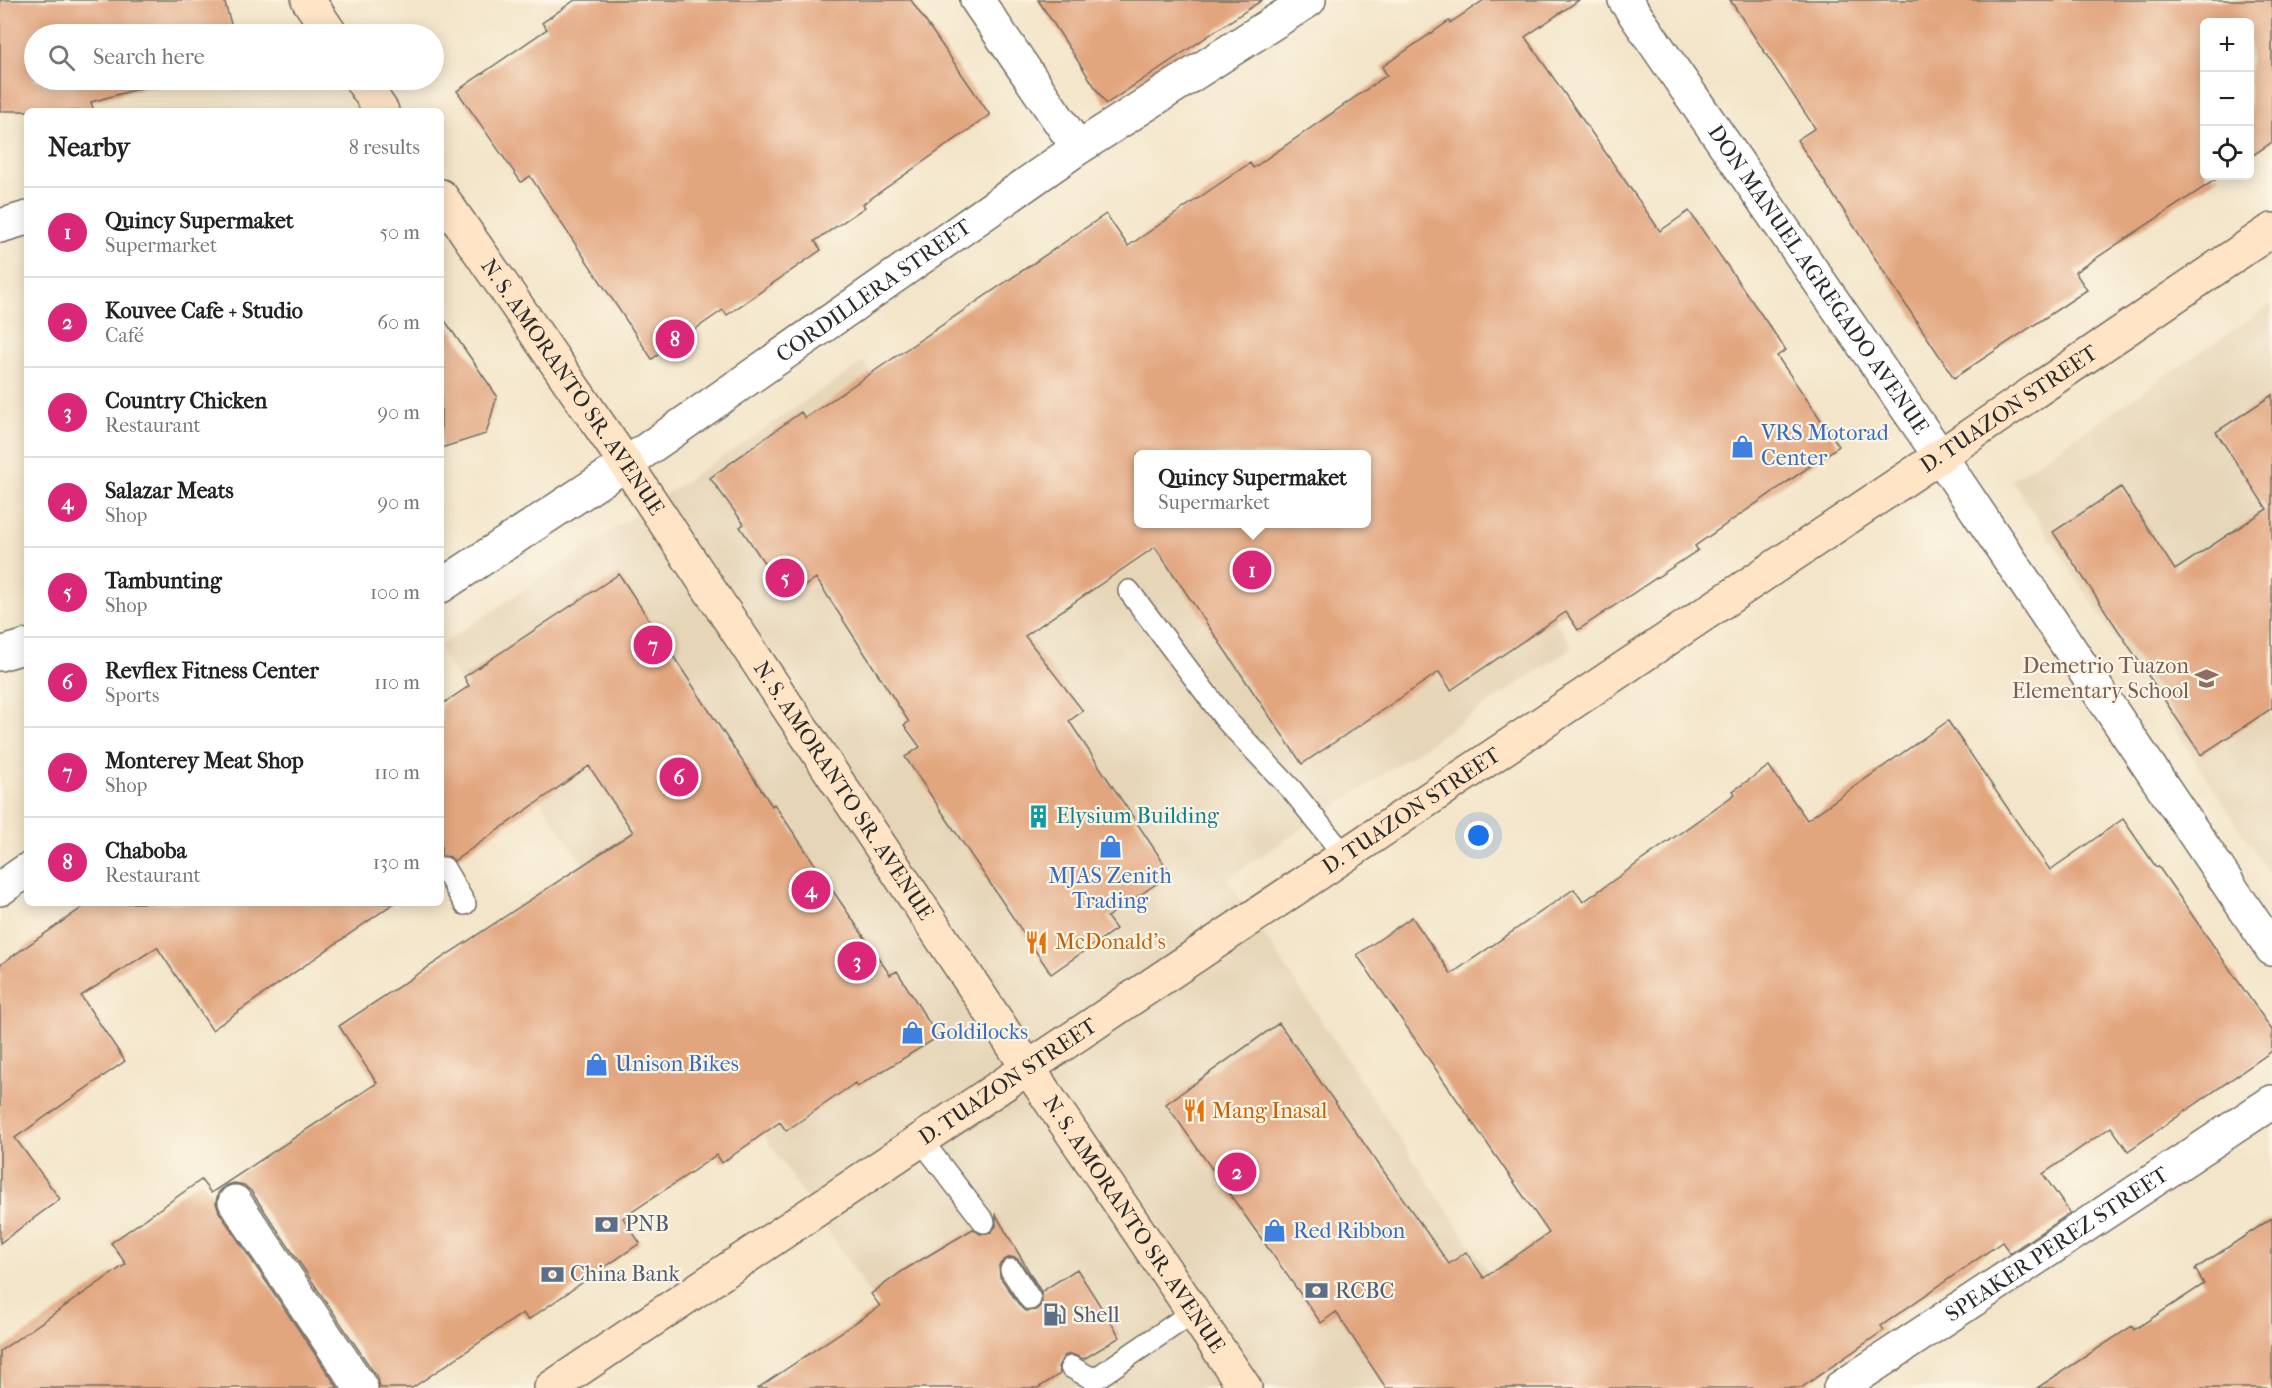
<!DOCTYPE html>
<html lang="en">
<head>
<meta charset="utf-8">
<style>
	body { margin:0; font-family:"IM FELL French Canon",serif; background:#f6f6f6; color:#222 }
	.controls { position:absolute; right:18px; top:18px; display:grid; overflow:hidden; border-radius:9px; box-shadow:0 3px 15px #0003 }
	.controls button { width:54px; height:54px; display:grid; place-items:center; padding:0; border:0; border-bottom:2px solid #e0e0e0; background:#fff; color:#222; font:30px sans-serif }
	.you { position:absolute; left:1479px; top:836px; width:21px; height:21px; margin:-15px; border:4px solid #fff; border-radius:50%; background:#1a73e8; box-shadow:0 0 0 9px #1a73e833 }
	.badge { display:grid; place-items:center; width:39px; height:39px; border-radius:50%; background:#db2777; color:#fff; font-size:20px; font-weight:700 }
	.pin { position:absolute; translate:-50% -50%; border:3px solid #fff; box-shadow:0 2px 6px #0006 }
	.popup { position:absolute; left:1134px; top:450px; width:237px; height:78px; box-sizing:border-box; display:grid; place-content:center; border-radius:9px; background:#fff; filter:drop-shadow(0 2px 4px #0005); font-size:20px; white-space:nowrap; color:#767676 }
	.popup b { font-size:22px; color:#222 }
	.popup::after { content:''; position:absolute; left:50%; top:100%; margin-left:-12px; border:12px solid transparent; border-top-color:#fff }
	.list { margin:0; padding:0; list-style:none }
	h2 { display:flex; justify-content:space-between; align-items:center; height:78px; margin:0; padding:0 24px; font-size:26px }
	h2 small { font-size:20px; font-weight:400; color:#767676 }
	.list li { display:grid; grid-template-columns:39px 1fr auto; gap:18px; align-items:center; box-sizing:border-box; height:90px; padding:0 24px; border-top:2px solid #e0e0e0 }
	.list b { display:block; font-size:22px; white-space:nowrap }
	.list p { margin:0; font-size:20px; white-space:nowrap; color:#767676 }
	.list em { font-size:20px; font-style:normal; color:#767676 }
	.icon { flex:none; width:33px; height:33px; fill:none; stroke:currentColor; stroke-width:2; stroke-linecap:round; stroke-linejoin:round }
	.map { position:relative; flex:none; width:2272px; height:1388px; overflow:hidden }
	.search { position:absolute; background:#fff; box-shadow:0 3px 15px #0003; left:24px; top:24px; width:420px; height:66px; display:flex; align-items:center; gap:15px; box-sizing:border-box; padding:0 21px; border-radius:33px; color:#767676; font-size:22px }
	.panel { position:absolute; background:#fff; box-shadow:0 3px 15px #0003; left:24px; top:108px; width:420px; height:798px; border-radius:9px }
	.map>svg:first-child { display:block }
	.built { fill:#e6d5b7 }
	.building { fill:#e2a67f; fill-rule:evenodd }
	.lines { fill:none; stroke-linecap:round; stroke-linejoin:round }
	.lane-casing { stroke:#716c62; stroke-width:24 }
	.street-casing { stroke:#716c62; stroke-width:36 }
	.secondary-casing { stroke:#716c62; stroke-width:36 }
	.lane { stroke:#fff; stroke-width:21 }
	.street { stroke:#fff; stroke-width:33 }
	.secondary { stroke:#ffe4c6; stroke-width:33 }
	.labels { text-anchor:middle; dominant-baseline:central; stroke-width:4.5; stroke-linejoin:round; paint-order:stroke }
	.street-label { font-size:22px; fill:#2b2b2b; stroke:#fcf5e5 }
	.shop-label { font-size:22px; fill:#366cbe; stroke:#fcf5e5; text-anchor:start }
	.education-label { font-size:22px; fill:#785e54; stroke:#fcf5e5; text-anchor:end }
	.culture-label { font-size:22px; fill:#0d838f; stroke:#fcf5e5; text-anchor:start }
	.food-label { font-size:22px; fill:#c56008; stroke:#fcf5e5; text-anchor:start }
	.service-label { font-size:22px; fill:#4e5e75; stroke:#fcf5e5; text-anchor:start }
</style>
</head>
<body>
<div class="map">
<svg width="2272" height="1388" viewBox="0 0 2272 1388">
	<rect width="100%" height="100%" fill="#fcf5e5"/>
	<filter id="ink" filterUnits="userSpaceOnUse"><feTurbulence type="fractalNoise" baseFrequency=".0167" numOctaves="2"/><feDisplacementMap in="SourceGraphic" scale="12" xChannelSelector="R" yChannelSelector="G"/><feConvolveMatrix kernelMatrix="1 2 1 2 8 2 1 2 1" color-interpolation-filters="sRGB"/></filter>
	<filter id="wash" filterUnits="userSpaceOnUse"><feTurbulence type="fractalNoise" baseFrequency=".008" numOctaves="4" result="noise"/><feDisplacementMap in="SourceGraphic" scale="24" xChannelSelector="R" yChannelSelector="G"/><feGaussianBlur stdDeviation="1.35" result="paint"/><feColorMatrix in="noise" values="0 0 0 0 0 0 0 0 0 0 0 0 0 0 0 0 0 1.4 0 .05"/><feComposite in="paint" operator="in"/></filter>
	<g filter="url(#wash)">
		<rect width="100%" height="100%" fill="#f3e5c9"/>
		<path class="built" d="M2272,304V878L2012,480Z
			M864,362L1040,626L1193,524H1366V454H1296L1399,385L1573,647L1227,879L1565,1388H933L441,652V645Z"/>
		<g id="blocks">
			<path class="building" d="M0,0H224L234,34H34V80H170L91,102L94,111H0Z
				M575,0H911L990,115L863,204L865,207L815,241L821,250L727,315L723,310L652,359L530,176L521,182L457,91L547,29L542,23Z
				M1038,0H1262L1106,104Z
				M1484,0H1579L1525,37L1660,231L1689,211L1786,350L1777,356L1839,446L1695,546L1698,550L1578,630L1566,612L1451,690L1439,672L1302,764L1155,547L1025,636L1083,711L1069,721L1171,874L1107,917L1116,929L1051,974L905,757L920,747L904,725L909,722L816,578L788,598L740,527L744,524L710,478L801,412L805,418L1106,214L1128,246L1250,163L1253,168L1387,75L1382,67L1449,21L1450,23ZM1138,454H1366V524H1138Z
				M1730,0H2272V142L2250,157V22H2205V176H2221L2075,272L2087,290L1954,378L1797,140L1815,128Z
				M441,315L497,396L486,434L441,448Z
				M2272,395V708L2201,755L2053,532L2121,487L2175,570L2267,509L2216,432Z
				M619,574L772,806L774,804L890,975L897,971L938,1037L857,1087L855,1083L786,1131L780,1122L722,1163L717,1155L623,1218L640,1243L528,1320L523,1313L412,1388H380L377,1377L251,1191L244,1185L234,1183L225,1186L218,1193L216,1203L219,1212L338,1388H0V1351L126,1264L111,1243L201,1180L211,1193L377,1083L339,1026L633,832L589,766L454,861L450,857L441,856V705L469,686L464,677Z
				M1948,721L2050,870L2123,819L2156,867L2158,866L2272,1030V1051L2128,1151L2111,1127L2043,1174L2070,1213L2010,1253L2002,1242L1881,1326L1884,1330L1801,1388H1386L1336,1312L1321,1323L1166,1104L1279,1023L1449,1264L1466,1252L1484,1278L1549,1233L1357,955L1412,917L1451,974L1574,889L1583,902L1735,794L1733,791L1769,766L1807,820Z
				M89,903H394L212,1030L157,947L81,996L125,1061L15,1138L60,1199L0,1243V965Z
				M996,1215L1041,1292L1077,1269L1120,1337L1084,1359L1071,1354L1064,1356L1058,1367L1060,1374L1038,1388H758L880,1306L871,1294L904,1270L973,1229L980,1234L991,1232L996,1226ZM1010,1257L1016,1258L1021,1263L1041,1292L1042,1304L1036,1310L1025,1311L1020,1306L1000,1277L999,1265L1004,1260Z
				M2272,1218V1388H2037L2132,1326L2134,1330L2204,1284L2195,1269Z"/>
		</g>
	</g>
	<g filter="url(#ink)">
		<use href="#blocks" fill-opacity="0" stroke="#716c62" stroke-width="1.5"/>
		<g class="lines">
			<defs>
				<path id="lane" d="M1129,591L1226,720L1292,790L1344,855
					M444,868L465,904
					M921,1140L984,1222
					M1011,1270L1030,1299
					M1071,1367L1091,1378L1098,1377L1193,1312"/>
				<g id="street">
					<path d="M977,0L1078,148"/>
					<path id="s1" d="M1625,0L1940,456L2272,949"/>
					<path d="M0,226L27,218"/>
					<path id="s2" d="M441,586L626,464L1078,148L1309,0"/>
					<path d="M0,654L27,646"/>
					<path d="M0,889L27,870"/>
					<path d="M235,1202L361,1388"/>
					<path id="s3" d="M1840,1388L2272,1102"/>
				</g>
				<g id="secondary">
					<path d="M308,0L331,34"/>
					<path d="M361,80L382,111"/>
					<path id="s4" d="M441,196L626,464L1028,1068L1245,1388"/>
					<path id="s5" d="M551,1388L1940,456L2272,230"/>
				</g>
			</defs>
			<use href="#lane" class="lane-casing"/>
			<use href="#street" class="street-casing"/>
			<use href="#secondary" class="secondary-casing"/>
			<use href="#lane" class="lane"/>
			<use href="#street" class="street"/>
			<use href="#secondary" class="secondary"/>
		</g>
	</g>
	<defs>
		<symbol id="shop-bare" viewBox="-9 -9 18 18"><path d="M-5-2.5h2.3a2.7 3.5 0 0 1 5.4 0H5L5.5 6h-11ZM-1.5-2.5h3a1.5 2.3 0 0 0-3 0Z" fill="#3f7fe0" stroke="#fcf5e5" stroke-width="2.5" paint-order="stroke"/></symbol>
		<symbol id="school-bare" viewBox="-9 -9 18 18"><path d="M0-5L7-2L0 1L-7-2ZM-4 1L0 2.5L4 1V4Q0 6-4 4Z" fill="#8d6e63" stroke="#fcf5e5" stroke-width="2.5" paint-order="stroke"/></symbol>
		<symbol id="building-bare" viewBox="-9 -9 18 18"><path d="M-4-6H4V6H1V3H-1V6H-4ZM-2.5-4.3h1.7v1.8h-1.7ZM.8-4.3h1.7v1.8H.8ZM-2.5-1h1.7V.8h-1.7ZM.8-1h1.7V.8H.8Z" fill="#0f9aa8" stroke="#fcf5e5" stroke-width="2.5" paint-order="stroke"/></symbol>
		<symbol id="restaurant-bare" viewBox="-9 -9 18 18"><path d="M-5-6h1v4h1v-4h1v4h1v-4h1v5L-1.5 .5V6h-2V.5L-5-1ZM5-6V6H3V1.5H1.5Q1.5-4 5-6Z" fill="#e8710a" stroke="#fcf5e5" stroke-width="2.5" paint-order="stroke"/></symbol>
		<symbol id="bank-bare" viewBox="-9 -9 18 18"><path d="M-6-4H6V4H-6ZM0-2.3a2.3 2.3 0 1 0 0 4.6a2.3 2.3 0 1 0 0-4.6Z" fill="#5c6f8a" stroke="#fcf5e5" stroke-width="2.5" paint-order="stroke"/></symbol>
		<symbol id="fuel-bare" viewBox="-9 -9 18 18"><path d="M-5.5-6h7V0h2V4h1.3V-2.5L3-4.5l.8-.8L6-3V5H2.5V1h-1V6h-7ZM-4.2-4.7v3.2H.2V-4.7Z" fill="#5c6f8a" stroke="#fcf5e5" stroke-width="2.5" paint-order="stroke"/></symbol>
	</defs>
	<g fill-rule="evenodd">
		<use href="#shop-bare" x="1726" y="430" width="33" height="33"/>
		<use href="#school-bare" x="2190" y="662" width="33" height="33"/>
		<use href="#building-bare" x="1022" y="800" width="33" height="33"/>
		<use href="#shop-bare" x="1094" y="830" width="33" height="33"/>
		<use href="#restaurant-bare" x="1020" y="926" width="33" height="33"/>
		<use href="#shop-bare" x="896" y="1016" width="33" height="33"/>
		<use href="#shop-bare" x="580" y="1048" width="33" height="33"/>
		<use href="#restaurant-bare" x="1178" y="1094" width="33" height="33"/>
		<use href="#bank-bare" x="590" y="1208" width="33" height="33"/>
		<use href="#shop-bare" x="1258" y="1214" width="33" height="33"/>
		<use href="#bank-bare" x="536" y="1258" width="33" height="33"/>
		<use href="#bank-bare" x="1300" y="1274" width="33" height="33"/>
		<use href="#fuel-bare" x="1038" y="1298" width="33" height="33"/>
	</g>
	<g class="labels">
		<g class="street-label">
			<text stroke="none"><textPath href="#s1" startOffset="340">DON MANUEL AGREGADO AVENUE</textPath></text>
			<text stroke="none"><textPath href="#s2" startOffset="524">CORDILLERA STREET</textPath></text>
			<text stroke="none"><textPath href="#s4" startOffset="232">N. S. AMORANTO SR. AVENUE</textPath></text>
			<text stroke="none"><textPath href="#s5" startOffset="1756">D. TUAZON STREET</textPath></text>
			<text stroke="none"><textPath href="#s4" startOffset="718">N. S. AMORANTO SR. AVENUE</textPath></text>
			<text stroke="none"><textPath href="#s5" startOffset="1036">D. TUAZON STREET</textPath></text>
			<text stroke="none"><textPath href="#s5" startOffset="550">D. TUAZON STREET</textPath></text>
			<text stroke="none"><textPath href="#s4" startOffset="1240">N. S. AMORANTO SR. AVENUE</textPath></text>
			<text stroke="none"><textPath href="#s3" startOffset="260">SPEAKER PEREZ STREET</textPath></text>
		</g>
		<g class="shop-label">
			<text x="1761" y="433">VRS Motorad<tspan x="1761" dy="25">Center</tspan></text>
			<text x="1110" y="876" text-anchor="middle">MJAS Zenith<tspan x="1110" dy="25">Trading</tspan></text>
			<text x="931" y="1032">Goldilocks</text>
			<text x="615" y="1064">Unison Bikes</text>
			<text x="1293" y="1231">Red Ribbon</text>
		</g>
		<g class="education-label">
			<text x="2189" y="666">Demetrio Tuazon<tspan x="2189" dy="25">Elementary School</tspan></text>
		</g>
		<g class="culture-label">
			<text x="1056" y="816">Elysium Building</text>
		</g>
		<g class="food-label">
			<text x="1055" y="942">McDonald's</text>
			<text x="1212" y="1111">Mang Inasal</text>
		</g>
		<g class="service-label">
			<text x="625" y="1224">PNB</text>
			<text x="570" y="1274">China Bank</text>
			<text x="1335" y="1291">RCBC</text>
			<text x="1073" y="1315">Shell</text>
		</g>
	</g>
</svg>
<div class="controls">
<button>+</button>
<button>−</button>
<button><svg class="icon" aria-label="locate" viewBox="0 0 24 24"><circle cx="12" cy="12" r="6"/><path d="M12 2v4M12 18v4M2 12h4M18 12h4"/></svg></button>
</div>
<div class="you"></div>
<div class="pin badge" style="left:1252px;top:570px">1</div>
<div class="popup"><b>Quincy Supermaket</b>Supermarket</div>
<div class="pin badge" style="left:1237px;top:1172px">2</div>
<div class="pin badge" style="left:857px;top:961px">3</div>
<div class="pin badge" style="left:811px;top:890px">4</div>
<div class="pin badge" style="left:785px;top:578px">5</div>
<div class="pin badge" style="left:679px;top:777px">6</div>
<div class="pin badge" style="left:653px;top:645px">7</div>
<div class="pin badge" style="left:675px;top:339px">8</div>
<div class="search"><svg class="icon" aria-label="search" viewBox="0 0 24 24"><circle cx="10" cy="10" r="6"/><path d="M15 15l6 6"/></svg>Search here</div>
<section class="panel">
<h2>Nearby<small>8 results</small></h2>
<ul class="list">
<li><span class="badge">1</span><div><b>Quincy Supermaket</b><p>Supermarket</p></div><em>50 m</em></li>
<li><span class="badge">2</span><div><b>Kouvee Cafe + Studio</b><p>Café</p></div><em>60 m</em></li>
<li><span class="badge">3</span><div><b>Country Chicken</b><p>Restaurant</p></div><em>90 m</em></li>
<li><span class="badge">4</span><div><b>Salazar Meats</b><p>Shop</p></div><em>90 m</em></li>
<li><span class="badge">5</span><div><b>Tambunting</b><p>Shop</p></div><em>100 m</em></li>
<li><span class="badge">6</span><div><b>Revflex Fitness Center</b><p>Sports</p></div><em>110 m</em></li>
<li><span class="badge">7</span><div><b>Monterey Meat Shop</b><p>Shop</p></div><em>110 m</em></li>
<li><span class="badge">8</span><div><b>Chaboba</b><p>Restaurant</p></div><em>130 m</em></li>
</ul>
</section>
</div>
</body>
</html>
